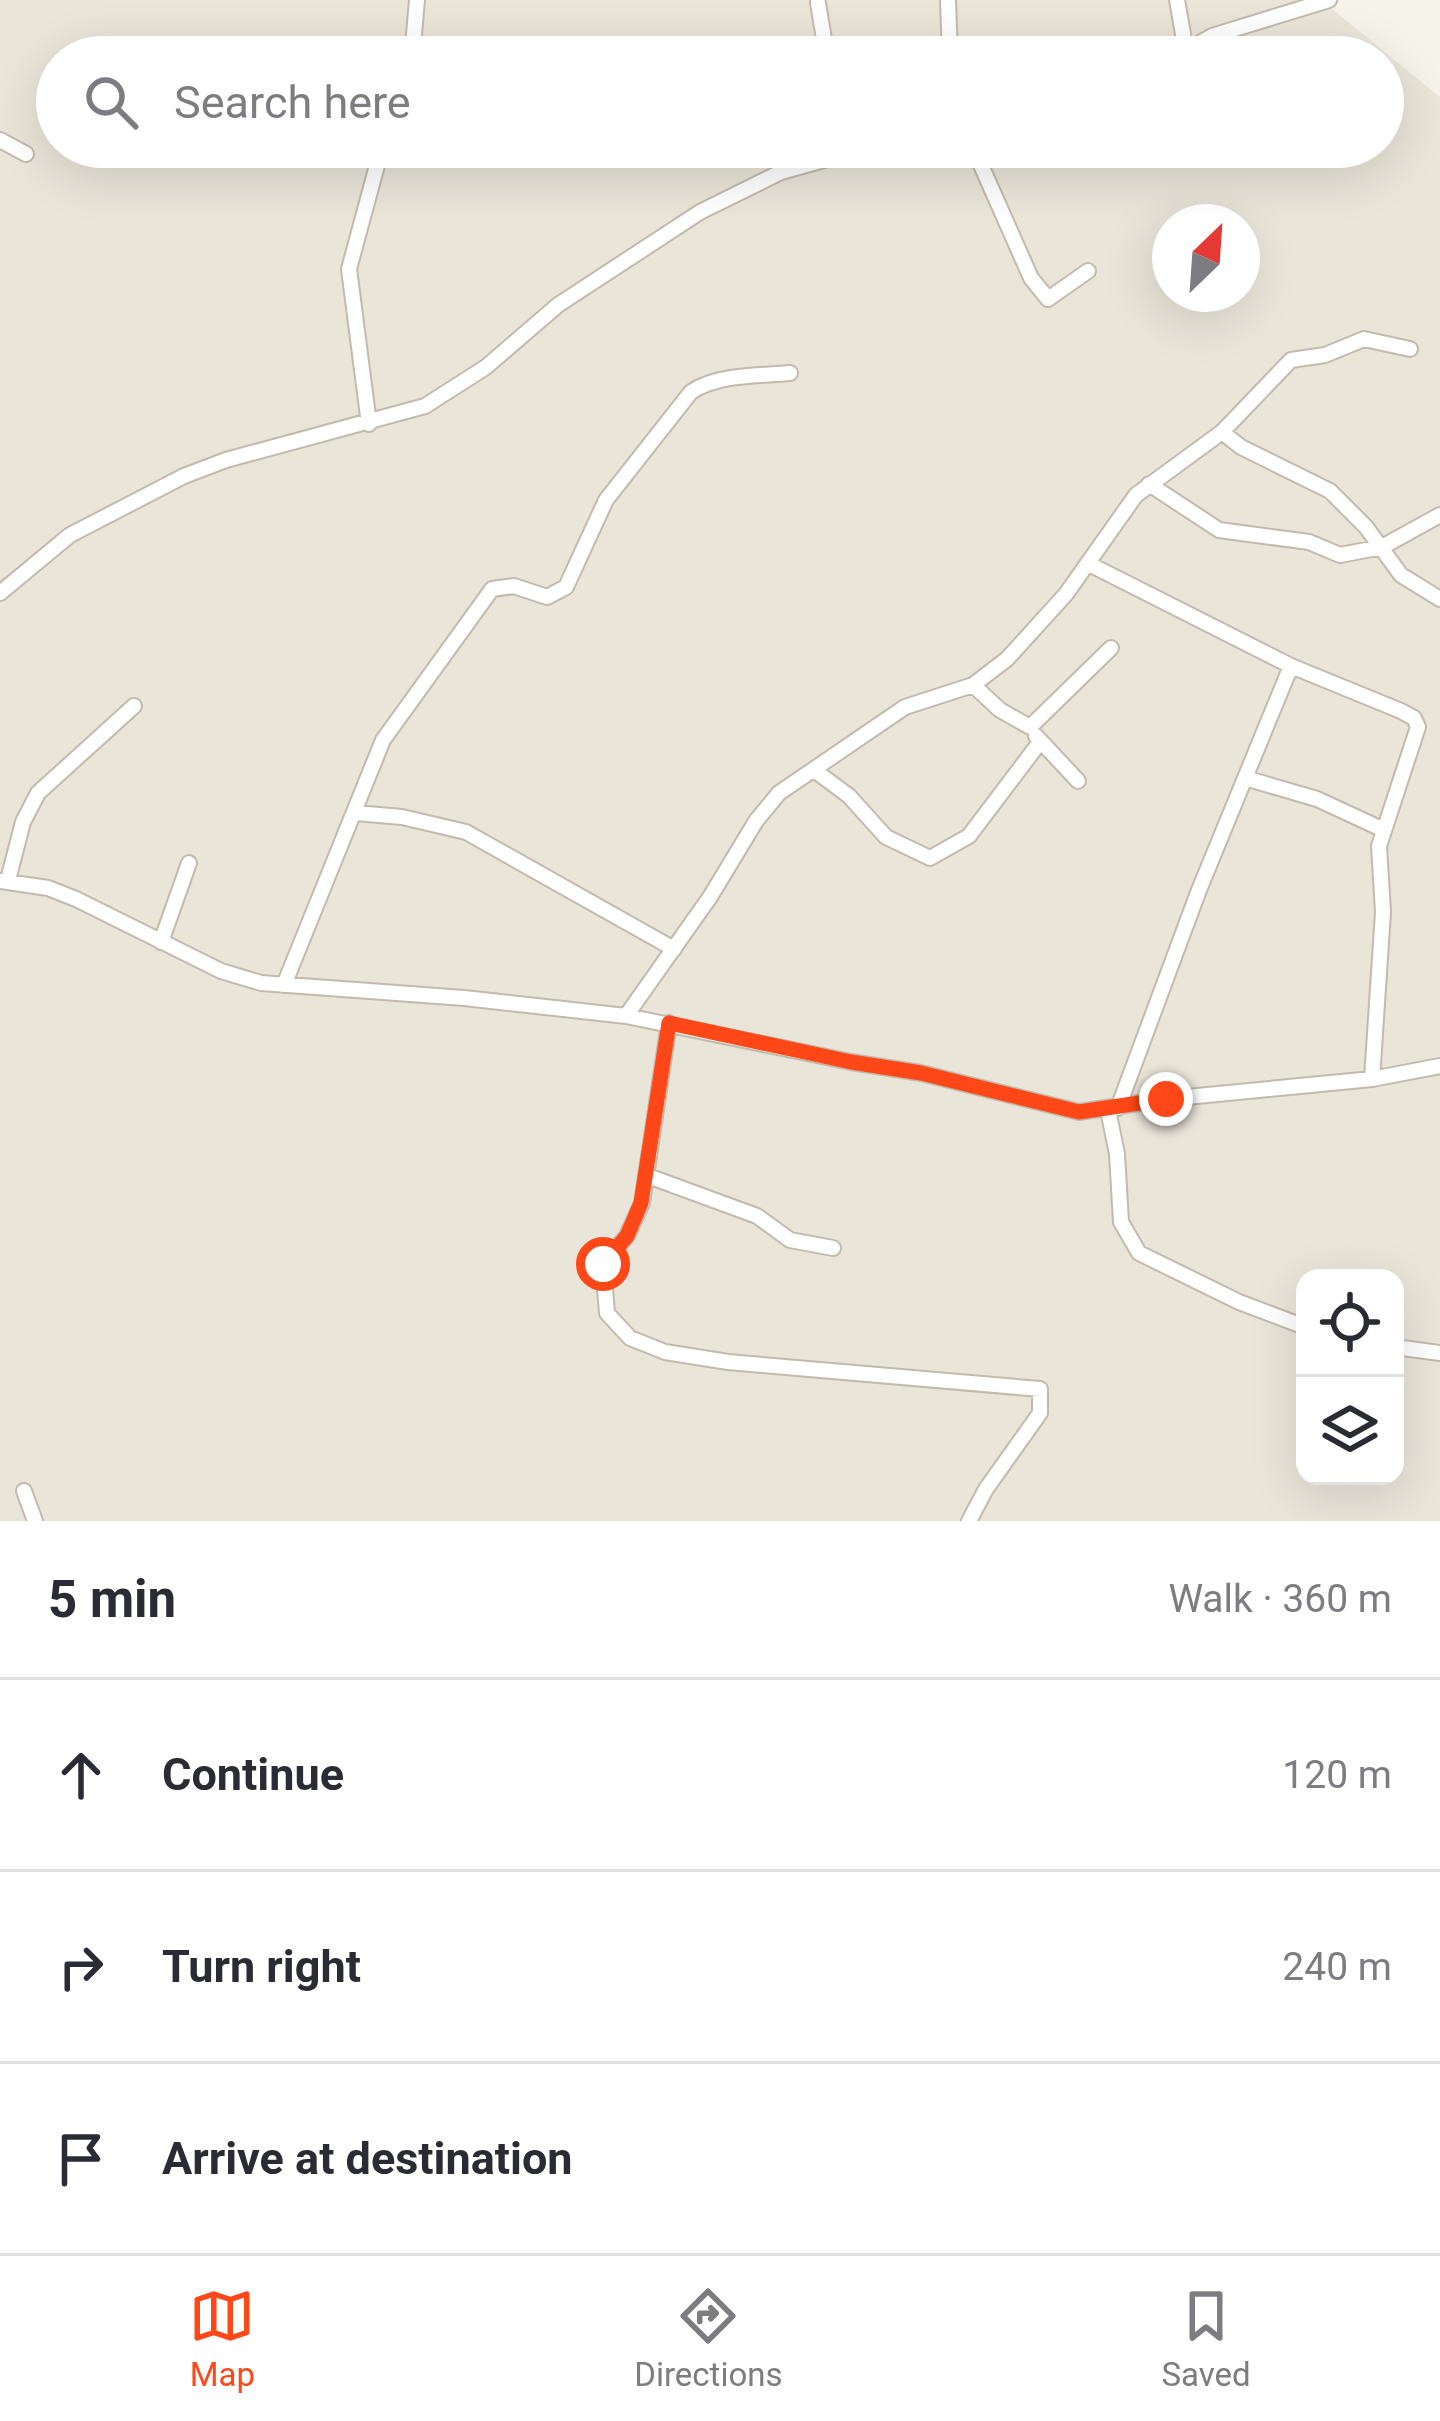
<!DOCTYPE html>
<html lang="en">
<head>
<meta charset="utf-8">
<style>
	body { margin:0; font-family:Roboto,sans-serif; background:#f2f2f3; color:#2b2b33 }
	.controls { position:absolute; right:36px; bottom:36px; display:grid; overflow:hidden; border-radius:24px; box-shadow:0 12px 48px #0002 }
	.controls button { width:108px; height:108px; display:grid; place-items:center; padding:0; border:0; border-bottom:3px solid #e1e1e2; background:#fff; color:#2b2b33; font:60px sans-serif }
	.compass { position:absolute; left:1152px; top:204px; width:108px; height:108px; border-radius:50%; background:#fff; box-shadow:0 12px 48px #0002; rotate:25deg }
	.stop { position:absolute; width:36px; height:36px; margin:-27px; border:9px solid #ff4718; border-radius:50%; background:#fff }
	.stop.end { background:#ff4718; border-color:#fff; box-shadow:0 3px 12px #0008 }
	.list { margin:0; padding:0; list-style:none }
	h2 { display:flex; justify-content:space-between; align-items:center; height:156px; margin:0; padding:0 48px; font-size:51px }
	h2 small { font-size:39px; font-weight:400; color:#7c7c81 }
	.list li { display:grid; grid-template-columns:78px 1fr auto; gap:36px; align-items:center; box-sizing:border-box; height:192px; padding:0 48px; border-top:3px solid #e1e1e2 }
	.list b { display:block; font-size:45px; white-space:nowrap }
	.list em { font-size:39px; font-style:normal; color:#7c7c81 }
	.icon { flex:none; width:66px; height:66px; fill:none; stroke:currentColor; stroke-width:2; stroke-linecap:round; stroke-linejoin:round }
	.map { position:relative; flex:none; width:1440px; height:1521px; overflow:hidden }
	.search { position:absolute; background:#fff; box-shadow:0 12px 48px #0002; left:36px; right:36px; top:36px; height:132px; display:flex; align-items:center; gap:30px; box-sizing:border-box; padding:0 42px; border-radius:66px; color:#7c7c81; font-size:45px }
	.sheet { height:732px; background:#fff }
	nav { display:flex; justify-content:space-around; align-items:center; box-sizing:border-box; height:168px; border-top:3px solid #e1e1e2; background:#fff; font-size:33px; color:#7c7c81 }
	nav a { display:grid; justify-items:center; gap:6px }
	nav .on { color:#ff4718 }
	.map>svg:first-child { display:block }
	.residential { fill:#eae5d9; fill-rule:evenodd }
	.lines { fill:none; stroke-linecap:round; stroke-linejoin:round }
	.street-casing { stroke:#c2bbad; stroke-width:18 }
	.street { stroke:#fff; stroke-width:14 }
	.route { stroke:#ff4718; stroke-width:15 }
</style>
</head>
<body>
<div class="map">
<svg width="1440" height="1521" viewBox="0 0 1440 1521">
	<rect width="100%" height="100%" fill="#f6f3eb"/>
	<path class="residential" d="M0,0H1321L1440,97V1521H0ZM57,57H1383V147H57ZM1170,222H1242V294H1170ZM1305,1278H1395V1476H1305Z"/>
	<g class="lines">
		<defs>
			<path id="street" d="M948,0L950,57
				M1177,0L1186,51
				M818,3L827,57
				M412,57L417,0
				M1175,57L1212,36L1329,0
				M0,140L26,154
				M890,147L950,156L996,147
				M973,147L1031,278L1048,299L1088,271
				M369,424L349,269L382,147
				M1222,432L1291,360L1325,355L1364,339L1410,349
				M1149,484L1219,530L1309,542L1340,555L1382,547L1440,515
				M1089,564L1291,666L1199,890L1118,1108
				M0,593L70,535L184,476L226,460L425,406L486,367L558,305L700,212L781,172L871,147
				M1291,666L1401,711L1414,718L1418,727L1379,846L1383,912L1372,1079
				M973,685L1000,710L1030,727L1111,648
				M1036,736L1078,781
				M814,770L849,796L886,837L930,858L969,836L1040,742
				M1245,778L1317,799L1384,830
				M356,813L402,817L466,832L674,949
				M8,880L23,822L38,793L134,706
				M0,881L48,888L76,899L221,971L261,983L464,998L626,1016L851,1062L921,1073L1079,1112L1166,1099L1372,1079L1440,1066
				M161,942L189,863
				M284,985L383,740L487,596L492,589L514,586L547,597L566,587L606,500L691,392C718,374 758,376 790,373
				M626,1016L710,897L756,821L779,793L905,707L973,685L1007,659L1066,594L1136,495L1222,432L1241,447L1330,491L1366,527L1401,575L1440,599
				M669,1023L642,1203L627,1236L603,1264L607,1313L630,1338L665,1352L728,1362L1040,1389V1413L986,1489L969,1521
				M1108,1110L1117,1154L1121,1222L1139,1253L1239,1302L1305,1327
				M648,1176L757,1216L790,1240L833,1248
				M1395,1347L1440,1353
				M24,1491L35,1521"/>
		</defs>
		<use href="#street" class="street-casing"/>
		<use href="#street" class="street"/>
	</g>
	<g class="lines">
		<path class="route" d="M603,1264L627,1236L641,1203L669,1023L851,1062L921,1073L1079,1112L1166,1099"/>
	</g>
</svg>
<div class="controls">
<button><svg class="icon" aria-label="locate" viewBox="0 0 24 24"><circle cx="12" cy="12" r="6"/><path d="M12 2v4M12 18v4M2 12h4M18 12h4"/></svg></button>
<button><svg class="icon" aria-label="layers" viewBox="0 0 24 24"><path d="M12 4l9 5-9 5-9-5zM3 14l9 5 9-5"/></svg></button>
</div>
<svg class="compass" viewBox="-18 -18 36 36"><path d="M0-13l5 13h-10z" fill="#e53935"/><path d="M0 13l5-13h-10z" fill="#7c7c81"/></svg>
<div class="stop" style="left:603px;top:1264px"></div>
<div class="stop end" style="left:1166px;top:1099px"></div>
<div class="search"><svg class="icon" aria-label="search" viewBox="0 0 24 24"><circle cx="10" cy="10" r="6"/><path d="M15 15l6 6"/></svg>Search here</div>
</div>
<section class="sheet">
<h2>5 min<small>Walk · 360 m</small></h2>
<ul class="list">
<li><svg class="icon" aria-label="ahead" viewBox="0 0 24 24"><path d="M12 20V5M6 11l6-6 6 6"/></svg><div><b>Continue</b></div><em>120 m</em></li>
<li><svg class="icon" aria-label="right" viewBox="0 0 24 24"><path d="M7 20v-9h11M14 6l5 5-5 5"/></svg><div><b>Turn right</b></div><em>240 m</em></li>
<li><svg class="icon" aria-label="arrive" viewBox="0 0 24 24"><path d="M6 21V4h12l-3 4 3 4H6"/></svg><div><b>Arrive at destination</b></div></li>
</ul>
</section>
<nav>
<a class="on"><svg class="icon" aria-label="map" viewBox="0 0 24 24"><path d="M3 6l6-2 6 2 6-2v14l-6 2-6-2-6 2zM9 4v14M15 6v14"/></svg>Map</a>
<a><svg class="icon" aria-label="directions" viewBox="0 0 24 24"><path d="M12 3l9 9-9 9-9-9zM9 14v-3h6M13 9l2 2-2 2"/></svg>Directions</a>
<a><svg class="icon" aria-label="saved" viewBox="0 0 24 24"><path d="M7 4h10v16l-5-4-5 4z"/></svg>Saved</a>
</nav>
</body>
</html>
